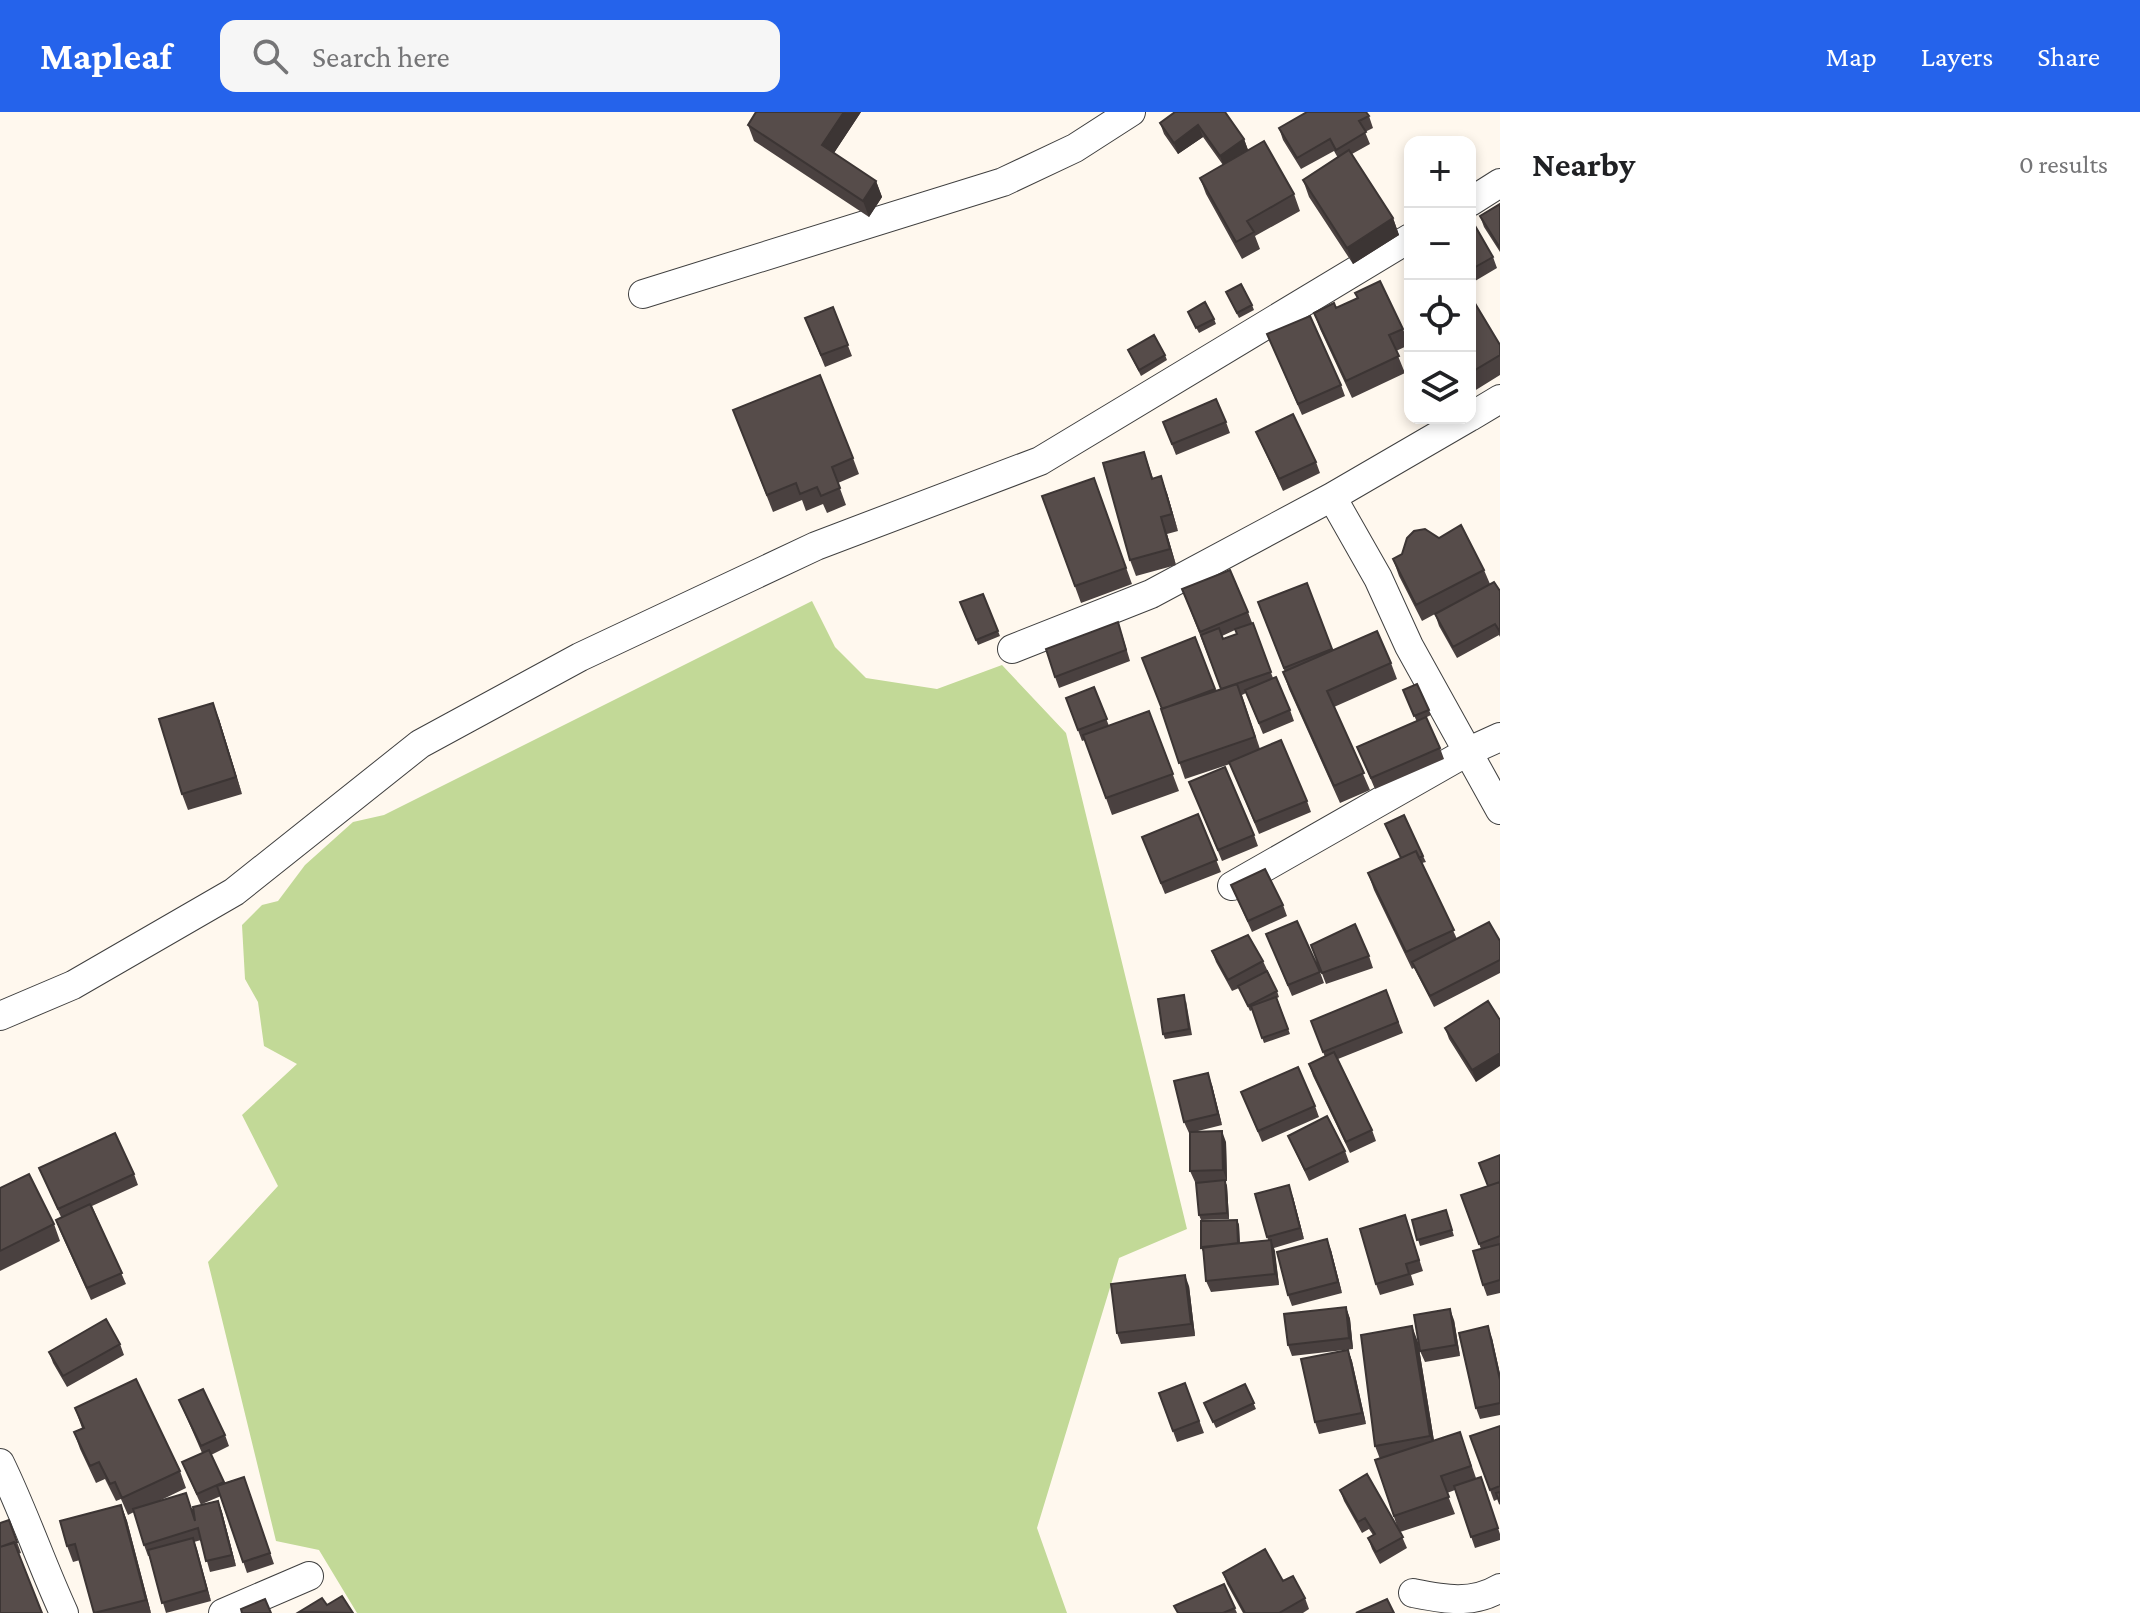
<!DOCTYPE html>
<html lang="en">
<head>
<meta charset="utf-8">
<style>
	body { margin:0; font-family:"Crimson Pro",serif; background:#f6f6f6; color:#202124 }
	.controls { position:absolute; right:24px; top:24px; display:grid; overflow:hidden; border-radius:16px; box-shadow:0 4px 12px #0003 }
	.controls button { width:72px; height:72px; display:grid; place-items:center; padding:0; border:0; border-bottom:2px solid #e0e0e0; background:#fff; color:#202124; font:40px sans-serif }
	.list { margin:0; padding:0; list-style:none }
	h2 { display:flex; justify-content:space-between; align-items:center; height:104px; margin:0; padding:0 32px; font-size:34px }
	h2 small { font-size:26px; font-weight:400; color:#757577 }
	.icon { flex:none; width:44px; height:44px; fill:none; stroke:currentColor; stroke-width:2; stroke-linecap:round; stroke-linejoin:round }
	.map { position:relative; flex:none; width:1500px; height:1501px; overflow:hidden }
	header { display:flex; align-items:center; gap:48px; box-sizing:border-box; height:112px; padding:0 40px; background:#2563eb; color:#fff }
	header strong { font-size:38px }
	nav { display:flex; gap:44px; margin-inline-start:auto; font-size:28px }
	.search { width:560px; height:72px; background:#f6f6f6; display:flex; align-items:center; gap:20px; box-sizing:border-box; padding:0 28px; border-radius:16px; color:#757577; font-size:30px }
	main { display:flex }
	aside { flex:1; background:#fff }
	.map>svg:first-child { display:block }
	.forest { fill:#c2d997 }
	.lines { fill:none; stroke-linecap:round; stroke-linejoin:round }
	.street-casing { stroke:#404040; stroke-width:30 }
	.street { stroke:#fff; stroke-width:28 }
	.wall { fill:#4a4140; fill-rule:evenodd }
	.shaded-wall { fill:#3c3534 }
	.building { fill:#564c4a; stroke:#3c3534; stroke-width:2 }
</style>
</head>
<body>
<header>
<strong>Mapleaf</strong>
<div class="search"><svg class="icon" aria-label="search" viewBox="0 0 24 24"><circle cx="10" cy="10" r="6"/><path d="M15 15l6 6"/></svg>Search here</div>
<nav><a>Map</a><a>Layers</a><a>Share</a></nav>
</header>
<main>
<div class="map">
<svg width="1500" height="1501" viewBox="0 0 1500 1501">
	<rect width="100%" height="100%" fill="#fff8ee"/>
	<path class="forest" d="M812,489L835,535L866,566L937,577L1002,553L1066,621L1187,1117L1119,1146L1037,1416L1067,1501H357L319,1438L276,1429L208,1150L278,1074L242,1003L297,952L264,934L258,890L245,867L242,813L262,793L278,789L305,753L353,710L384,703Z"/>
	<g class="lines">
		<defs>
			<path id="street" d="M1470,90L1500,71
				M643,182L1003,70L1075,36L1131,0
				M1470,305L1500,287
				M1468,306L1332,385L1378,466L1409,534L1500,698
				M1012,537L1151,482L1332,385
				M1232,774L1467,640L1500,625
				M0,904L73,873L234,780L420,632L580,545L816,434L1040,349L1410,126
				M0,1351C24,1400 41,1451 64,1501
				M1413,1481C1443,1487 1472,1493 1500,1476
				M223,1501L309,1464"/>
		</defs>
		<use href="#street" class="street-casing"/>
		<use href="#street" class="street"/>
	</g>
	<path class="wall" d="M861,0L834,41L876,69L882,85L869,105L754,29L748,13Z
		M1175,0L1244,27L1248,38L1294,82L1300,99L1255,124L1260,137L1242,147L1206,82L1200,66L1223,53L1203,25L1178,42L1164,22L1160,11Z
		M1369,4L1373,16L1365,20L1370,32L1352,42L1393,106L1399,123L1353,152L1309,85L1303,68L1338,46L1334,39L1301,57L1283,28L1279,16Z
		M1500,92V140L1484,115L1480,104Z
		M1470,114L1493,145L1497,156L1470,172Z
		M1226,180L1252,193L1254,198L1239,206Z
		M1355,181L1403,217L1409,233L1396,239L1405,261L1352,286L1320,217L1314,201L1336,196L1357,186Z
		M1470,183L1500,233V263L1471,281Z
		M833,195L852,244L825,255L805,206Z
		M1188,200L1214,207L1216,212L1199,221Z
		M1267,222L1341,273L1345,284L1302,303Z
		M1128,238L1165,243L1167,248L1141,264Z
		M733,298L853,346L859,362L838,371L846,393L827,401L823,392L806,399L802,388L773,400Z
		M1163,310H1226L1230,321L1176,343Z
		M1256,320L1316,350L1320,361L1283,379Z
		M1144,340L1153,366L1167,381L1178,419L1167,422L1176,453L1136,464L1130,448Z
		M1094,366L1132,472L1081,491L1042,384Z
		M1393,447L1484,458L1490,472L1500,479V525L1499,523L1457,546L1439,514L1435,502L1422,509L1399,464Z
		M1307,471L1333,539L1391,551L1397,567L1334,595L1370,678L1340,691L1289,577L1283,560H1285L1258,490Z
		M1182,477L1248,500L1273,566L1290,598L1294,609L1263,622L1246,581L1242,583L1260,637L1307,689L1311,700L1259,722L1230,652L1185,667L1161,597L1195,525L1216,579L1221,577ZM1235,518L1237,522L1223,527L1222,524Z
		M983,482L1000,524L978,533L960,490Z
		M1122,522L1130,549L1059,576L1055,565Z
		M1417,572L1431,603L1417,610L1403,578Z
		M1094,575L1109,614L1149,599L1179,679L1112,703L1085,628L1082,629L1066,586Z
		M219,607L242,682L188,698L182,682Z
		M1357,635L1440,636L1444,647L1375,677Z
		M1189,670L1254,723L1258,734L1222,749Z
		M1198,702L1221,760L1165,782L1142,725Z
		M1423,744L1426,750L1422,751L1457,827L1500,829V861L1434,895L1414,856L1412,857L1374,778L1368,761Z
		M1231,773L1283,793L1287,804L1252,820Z
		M1266,822L1320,860L1324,871L1292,884Z
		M1311,833L1369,844L1373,856L1326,872Z
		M1212,839L1263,849L1277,879L1279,885L1277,886L1290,922L1264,931L1252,898L1250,899L1239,876L1232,879L1216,850Z
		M1386,878L1403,921L1338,947L1372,1018L1376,1029L1350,1041L1313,964L1309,952L1325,945L1311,909Z
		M1186,889L1192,923L1165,927L1163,922Z
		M1500,908L1476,970L1449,927L1445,916Z
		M1212,973L1222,1013L1194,1020L1226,1030L1227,1069H1225L1227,1074L1229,1107L1201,1108L1199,1103L1212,1070H1195L1190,1059V1021H1189L1184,1010Z
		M1241,980L1315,994L1319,1005L1262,1030Z
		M1288,1024L1345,1039L1349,1050L1309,1069Z
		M1500,1043V1181L1487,1184L1483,1173L1481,1137L1461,1083L1488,1074Z
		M39,1056L134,1062L138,1073L92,1094L126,1172L91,1188L60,1119L56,1108L61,1105Z
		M0,1076L54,1112L60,1129L0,1159Z
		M1255,1082L1293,1085L1304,1127L1274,1136L1279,1173L1211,1180L1206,1169L1204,1141L1201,1136L1237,1108L1239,1113L1240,1131L1268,1128Z
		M1446,1098L1454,1124L1420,1134L1412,1108Z
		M1405,1103L1423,1159L1411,1163L1414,1173L1380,1183L1376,1172Z
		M1331,1138L1342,1181L1292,1194L1288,1183Z
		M1189,1174L1195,1224L1121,1232L1117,1221Z
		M1346,1195L1350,1207L1353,1237L1292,1244L1288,1233Z
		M1454,1208L1460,1244L1425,1250L1420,1239Z
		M1492,1226L1500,1262V1303L1480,1307L1476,1296Z
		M1418,1230L1434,1329L1460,1320L1476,1366L1481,1365L1500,1422V1428L1475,1436L1455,1378L1447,1381L1455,1402L1400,1420L1407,1436L1380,1452L1372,1437L1368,1426L1373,1423L1369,1417L1362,1421L1344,1389L1340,1378L1398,1417L1375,1348L1380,1347L1375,1334Z
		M120,1232L124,1243L67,1275L53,1251L49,1240Z
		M1348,1238L1352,1249L1366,1312L1319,1322L1315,1310Z
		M1185,1271L1204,1321L1177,1330L1159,1281Z
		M1245,1272L1256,1297L1216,1316L1204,1291Z
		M179,1288L225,1323L229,1334L211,1343L224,1371L244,1365L274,1452L247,1461L221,1384L202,1392L218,1389L222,1400L236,1454L210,1460L201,1428L194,1430L211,1489L166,1501L149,1444H148L144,1433L134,1400L128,1403L121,1387L116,1389L105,1367L96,1371L80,1337L74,1320L82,1316L75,1296L180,1359L186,1376L157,1390L194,1406L201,1393L182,1350L202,1341Z
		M1500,1314V1393L1498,1387L1494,1389L1470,1324Z
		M121,1393L127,1409L151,1501H94L80,1448L73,1450L67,1434Z
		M9,1408L21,1441L18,1442L0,1501Z
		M1223,1461L1305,1486L1309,1497L1303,1501H1243L1227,1472Z
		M1224,1472L1237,1501H1177Z"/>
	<path class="shaded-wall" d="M844,0H861L828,50L822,33Z
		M1198,13L1203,25L1178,42L1174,31Z
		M1244,27L1248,38L1224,55L1220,44Z
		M876,69L882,85L869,105L863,89Z
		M1393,106L1399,123L1353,152L1347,136Z
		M1161,364L1167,381L1178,419L1172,402Z
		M1161,405L1167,422L1176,453L1170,437Z
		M213,591L219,607L242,682L236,665Z
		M1500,941V954L1476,970L1472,958Z
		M1208,961L1212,973L1222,1013L1218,1002Z
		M1222,1019L1226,1030L1227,1069L1223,1058Z
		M1225,1068L1227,1074L1229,1107L1227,1101Z
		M1289,1073L1293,1085L1304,1127L1300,1116Z
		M1237,1108L1239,1113L1240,1140L1238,1135Z
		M1327,1127L1331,1138L1342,1181L1338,1170Z
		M1271,1128L1275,1139L1279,1173L1275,1162Z
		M1185,1163L1189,1174L1195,1224L1191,1212Z
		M1346,1195L1350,1207L1353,1237L1349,1226Z
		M1450,1197L1454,1208L1460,1244L1456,1233Z
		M1412,1214L1418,1230L1436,1341L1430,1324Z
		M1488,1214L1492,1226L1500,1262V1268Z
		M1348,1238L1352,1249L1366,1312L1362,1301Z
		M218,1389L222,1400L236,1454L232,1443Z
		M121,1393L127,1409L151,1501L146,1488Z
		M193,1426L197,1437L211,1489L207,1478Z"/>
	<path class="building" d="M756,0H844L822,33L876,69L863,89L748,13Z
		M1175,0H1225L1244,27L1220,44L1198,13L1174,31L1160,11Z
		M1307,0H1366L1369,4L1359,9L1366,20L1336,38L1330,27L1297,46L1279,16Z
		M1264,29L1294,82L1247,109L1254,120L1236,130L1200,66Z
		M1349,38L1393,106L1347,136L1303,68Z
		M1500,92V136L1480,104Z
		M1474,112L1493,145L1470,158V114Z
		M1380,169L1403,217L1389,223L1399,244L1346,269L1314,201L1334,191L1336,196L1358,186L1355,181Z
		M1241,172L1252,193L1237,201L1226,180Z
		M1470,183L1500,233V243L1470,261Z
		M1205,190L1214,207L1196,216L1188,200Z
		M833,195L848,233L821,243L805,206Z
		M1310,204L1341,273L1298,292L1267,222Z
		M1154,223L1165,243L1139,258L1128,238Z
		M820,263L853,346L832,355L840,376L821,384L817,375L800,382L796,371L767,383L733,298Z
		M1216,287L1226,310L1172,332L1163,310Z
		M1293,302L1316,350L1279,367L1256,320Z
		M1144,340L1152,367L1161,364L1172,402L1161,405L1170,437L1130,448L1103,351Z
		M1094,366L1126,456L1075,474L1042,384Z
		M1461,413L1484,458L1416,493L1393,447L1402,442L1407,426L1414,419L1425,417L1439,426Z
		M1230,458L1248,500L1200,520L1182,477Z
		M1494,470L1500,479V520L1495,512L1453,535L1435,502Z
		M1307,471L1332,537L1284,556L1258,490Z
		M983,482L998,519L976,528L960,490Z
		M1118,510L1126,538L1055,565L1046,537Z
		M1253,511L1271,560L1221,577L1201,523L1219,516L1223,527L1237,522L1235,517Z
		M1377,519L1391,551L1327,579L1364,661L1334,674L1283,560Z
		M1195,525L1215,577L1162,597L1142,546Z
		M1276,565L1290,598L1259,611L1245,578Z
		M1237,572L1255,625L1179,651L1161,597Z
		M1417,572L1429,598L1414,604L1403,578Z
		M1094,575L1107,607L1078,618L1066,586Z
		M213,591L236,665L182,682L159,607Z
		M1149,599L1173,662L1106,686L1083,623Z
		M1426,605L1440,636L1371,666L1357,635Z
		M1281,628L1307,689L1255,710L1229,650Z
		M1225,655L1254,723L1218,738L1189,670Z
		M1198,702L1217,748L1161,771L1142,725Z
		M1404,703L1423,744L1419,746L1416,739L1401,746L1385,712Z
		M1416,739L1454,818L1406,840L1368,761Z
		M1265,757L1283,793L1248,809L1231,773Z
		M1297,809L1320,860L1288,873L1266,822Z
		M1489,810L1500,829V848L1430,884L1412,850Z
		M1355,812L1369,844L1322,861L1311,833Z
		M1248,823L1263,849L1228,868L1212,839Z
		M1267,859L1277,879L1248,894L1238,874Z
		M1386,878L1398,910L1323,940L1311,909Z
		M1184,883L1189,917L1163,922L1158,887Z
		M1276,885L1288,917L1262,926L1251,894Z
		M1488,889L1500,908V941L1472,958L1445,916Z
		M1334,940L1372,1018L1346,1030L1309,952Z
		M1298,955L1315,994L1258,1019L1241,980Z
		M1208,961L1218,1002L1184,1010L1174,969Z
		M1327,1004L1345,1039L1305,1058L1288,1024Z
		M1222,1019L1223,1058L1190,1059V1020Z
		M115,1021L134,1062L58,1097L39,1056Z
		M1500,1043V1070L1488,1074L1479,1051Z
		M29,1062L54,1112L0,1139V1076Z
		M1225,1068L1227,1101L1199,1103L1196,1071Z
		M1500,1070V1124L1479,1132L1461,1083Z
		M1289,1073L1300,1116L1267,1125L1255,1082Z
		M90,1092L122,1161L87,1176L56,1108Z
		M1446,1098L1452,1118L1417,1128L1412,1108Z
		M1405,1103L1419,1148L1406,1152L1409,1162L1376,1172L1360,1117Z
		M1237,1108L1238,1131L1201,1136V1109Z
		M1327,1127L1338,1170L1288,1183L1277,1140Z
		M1271,1128L1275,1162L1206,1169L1203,1135Z
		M1500,1132V1168L1483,1173L1473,1139Z
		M1185,1163L1191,1212L1117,1221L1111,1172Z
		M1346,1195L1349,1226L1288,1233L1284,1202Z
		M1450,1197L1456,1233L1420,1239L1414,1203Z
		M106,1207L120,1232L63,1264L49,1240Z
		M1412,1214L1430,1324L1375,1334L1361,1223Z
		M1488,1214L1500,1268V1291L1476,1296L1459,1221Z
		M1348,1238L1362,1301L1315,1310L1301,1247Z
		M136,1267L180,1359L122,1386L115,1370L110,1372L99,1350L90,1354L74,1320L84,1316L75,1296Z
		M1185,1271L1199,1309L1173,1319L1159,1281Z
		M1245,1272L1254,1291L1213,1310L1204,1291Z
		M203,1277L225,1323L201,1334L179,1288Z
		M1500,1314V1374L1490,1378L1470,1324Z
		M1460,1320L1471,1354L1441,1364L1449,1385L1394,1404L1375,1348Z
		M209,1338L224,1370L197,1382L182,1350Z
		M1367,1362L1403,1425L1376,1440L1368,1426L1375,1422L1365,1406L1358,1410L1340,1378Z
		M244,1365L270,1441L243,1450L217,1374Z
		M1481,1365L1498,1416L1471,1425L1454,1374Z
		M1500,1380V1392L1496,1381Z
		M186,1381L195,1409L193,1395L218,1389L232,1443L206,1449L198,1416L144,1433L133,1397Z
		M121,1393L146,1488L94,1501L75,1432L67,1434L60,1409Z
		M9,1408L17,1430L0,1435V1411Z
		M193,1426L207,1478L162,1491L148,1438Z
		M14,1430L42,1501H0V1435Z
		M1265,1437L1283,1469L1293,1464L1305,1486L1279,1501H1245L1223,1461Z
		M1224,1472L1235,1496L1223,1501H1178L1174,1494Z
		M342,1484L353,1501L299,1500L322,1486L327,1493Z
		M265,1487L271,1501H242L241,1497Z
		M1387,1487L1394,1501H1356Z"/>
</svg>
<div class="controls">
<button>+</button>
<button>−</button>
<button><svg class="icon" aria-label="locate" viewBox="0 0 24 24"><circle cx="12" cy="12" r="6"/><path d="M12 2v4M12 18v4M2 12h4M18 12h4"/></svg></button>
<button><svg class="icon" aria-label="layers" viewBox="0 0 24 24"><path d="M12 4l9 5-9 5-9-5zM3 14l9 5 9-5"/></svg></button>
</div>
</div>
<aside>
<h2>Nearby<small>0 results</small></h2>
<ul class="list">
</ul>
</aside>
</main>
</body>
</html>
